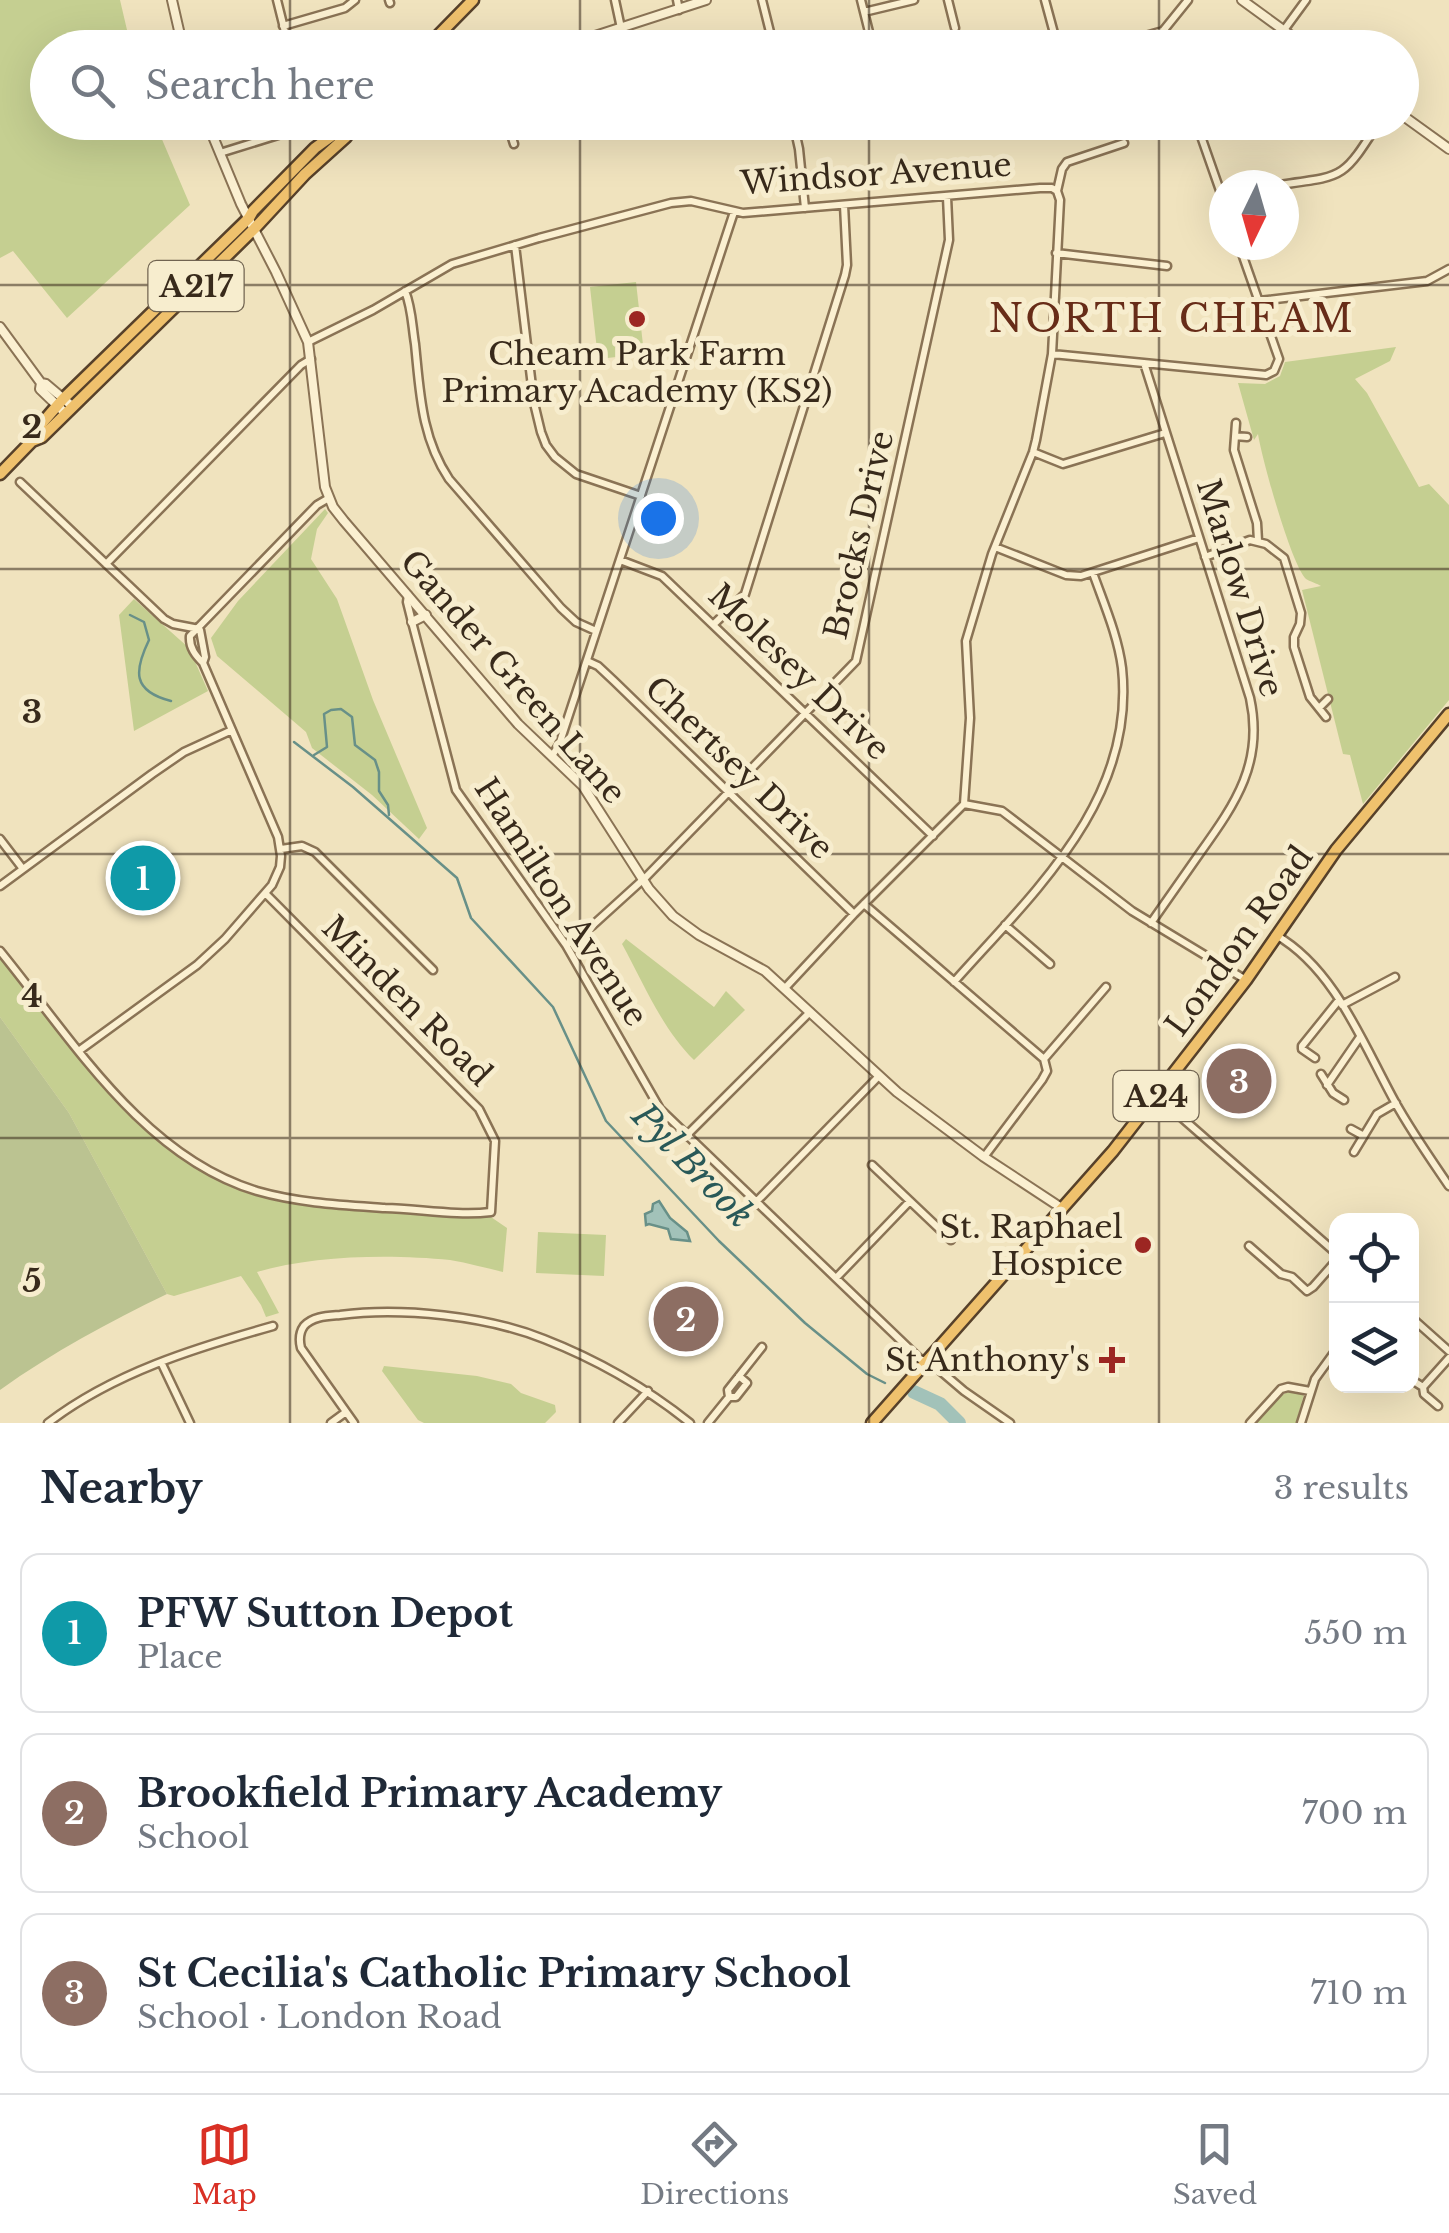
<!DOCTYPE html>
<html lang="en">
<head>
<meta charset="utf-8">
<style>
	body { margin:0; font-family:"Libre Baskerville",serif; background:#f2f2f3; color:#1f2937 }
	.controls { position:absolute; right:30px; bottom:30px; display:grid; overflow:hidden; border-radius:20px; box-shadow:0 10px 40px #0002 }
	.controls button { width:90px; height:90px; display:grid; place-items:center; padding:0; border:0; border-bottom:2px solid #e0e1e3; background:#fff; color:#1f2937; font:50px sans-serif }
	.compass { position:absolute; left:1209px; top:170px; width:90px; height:90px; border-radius:50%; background:#fff; box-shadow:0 10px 40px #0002; rotate:185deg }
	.you { position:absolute; left:658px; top:518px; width:35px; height:35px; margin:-25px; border:8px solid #fff; border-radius:50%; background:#1a73e8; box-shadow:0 0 0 15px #1a73e833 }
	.badge { display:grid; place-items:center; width:65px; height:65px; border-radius:50%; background:#d93025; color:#fff; font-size:32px; font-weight:700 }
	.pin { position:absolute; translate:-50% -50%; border:5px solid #fff; box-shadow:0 2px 10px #0006 }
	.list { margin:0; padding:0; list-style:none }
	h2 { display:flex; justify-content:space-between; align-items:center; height:130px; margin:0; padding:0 40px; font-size:42px }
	h2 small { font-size:32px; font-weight:400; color:#747a83 }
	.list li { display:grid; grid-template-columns:65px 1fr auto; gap:30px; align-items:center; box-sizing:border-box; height:160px; margin:0 20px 20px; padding:0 20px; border:2px solid #e0e1e3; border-radius:20px }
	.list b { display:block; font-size:38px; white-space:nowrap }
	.list p { margin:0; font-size:32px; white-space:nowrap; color:#747a83 }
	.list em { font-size:32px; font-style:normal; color:#747a83 }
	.icon { flex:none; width:55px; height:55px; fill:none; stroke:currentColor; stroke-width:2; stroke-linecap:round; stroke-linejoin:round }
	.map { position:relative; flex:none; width:1449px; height:1423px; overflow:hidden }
	.search { position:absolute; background:#fff; box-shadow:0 10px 40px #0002; left:30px; right:30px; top:30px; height:110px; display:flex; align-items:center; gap:25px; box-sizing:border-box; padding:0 35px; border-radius:55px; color:#747a83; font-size:38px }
	.sheet { height:670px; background:#fff }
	nav { display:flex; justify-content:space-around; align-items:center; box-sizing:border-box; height:140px; border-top:2px solid #e0e1e3; background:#fff; font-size:28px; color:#747a83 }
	nav a { display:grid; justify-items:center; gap:5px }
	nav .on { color:#d93025 }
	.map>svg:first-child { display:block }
	.green { fill:#c5cf91 }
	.cemetery { fill:#bbc391 }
	.water { fill:#a2c2b9; stroke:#689088; stroke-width:2.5 }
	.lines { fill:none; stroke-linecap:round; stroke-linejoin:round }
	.stream { stroke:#689088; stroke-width:2.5 }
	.river { stroke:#a2c2b9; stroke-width:14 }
	.minor-casing { stroke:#8a7355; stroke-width:11 }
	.tertiary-casing { stroke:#8a7355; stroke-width:12 }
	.trunk-casing { stroke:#57412a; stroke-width:15 }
	.minor { stroke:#fbf0d1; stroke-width:6 }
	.tertiary { stroke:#fbf0d1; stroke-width:8 }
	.trunk { stroke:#efc16d; stroke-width:10 }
	.grid { fill:none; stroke:#382a1b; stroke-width:2.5; stroke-opacity:0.55 }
	.poi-dot { fill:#9c2622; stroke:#f7edce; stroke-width:4 }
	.labels { text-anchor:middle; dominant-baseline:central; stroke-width:10; stroke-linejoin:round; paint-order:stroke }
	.shield { fill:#f7edce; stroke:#716451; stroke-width:2.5 }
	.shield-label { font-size:30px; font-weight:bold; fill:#382a1b }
	.street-label { font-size:32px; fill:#382a1b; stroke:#f7edce }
	.poi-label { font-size:32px; fill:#382a1b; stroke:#f7edce; text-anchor:end }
	.water-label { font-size:35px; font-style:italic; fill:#295958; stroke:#f7edce }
	.quarter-label { font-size:38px; letter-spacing:2.5px; fill:#672c18; stroke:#f7edce }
	.grid-label { font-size:32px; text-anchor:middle; font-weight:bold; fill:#382a1b; stroke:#f7edce; stroke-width:10; stroke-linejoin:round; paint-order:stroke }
</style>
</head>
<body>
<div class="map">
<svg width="1449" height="1423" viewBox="0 0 1449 1423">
	<rect width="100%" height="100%" fill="#f0e3be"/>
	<path class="green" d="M0,0H120L131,47L48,48V122L155,123L190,205L67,318L13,251L0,258Z
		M636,282L644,354L598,359L590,287Z
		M1396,347L1390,361L1355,379L1367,393L1419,487L1429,484L1449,505V700L1363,804L1350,755L1343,754L1302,590L1321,586C1318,584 1309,581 1306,579C1291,564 1262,459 1258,434L1254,440L1238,383L1265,384L1280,376L1285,362Z
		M325,509L328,513L317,529L311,559L337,599L373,700L427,828L419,839L372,795L312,748L306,732L217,656L211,638L238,601Z
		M134,599L189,648L208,691L134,731L119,615Z
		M626,939L714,1007L726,991L745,1010L694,1060C662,1029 643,982 622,944Z
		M0,953L119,1103L181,1159L244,1192L288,1202L324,1208L488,1215L507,1228L503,1272C486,1268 468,1263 450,1260C392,1254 313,1255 257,1272L279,1313L266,1317L261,1305L241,1276L174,1296L167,1294L69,1113L0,1017Z
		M538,1232L606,1235L604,1276L536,1273Z
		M384,1366L477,1376L511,1384L521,1393L555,1405L556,1412L545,1423H424L418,1420L382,1371Z
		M1290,1391H1300L1304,1394L1296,1423H1255L1275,1399Z"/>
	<path class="cemetery" d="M0,1017L69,1113L167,1294C109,1322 53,1352 0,1390Z"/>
	<path class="water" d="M659,1201L670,1218L687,1232L690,1241L671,1239L668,1229L649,1224L646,1225L645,1214L652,1211L653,1204Z"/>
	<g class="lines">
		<path class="stream" d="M130,615L144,622L149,640C134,671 132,691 171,701
			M294,742L353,787L457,878L471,918L553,1007L606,1121L719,1241L805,1323L867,1374L885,1383
			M314,755L327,747L324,714L331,710L341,709L352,717L355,745L375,760L379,772V791L388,805L389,815"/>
		<path class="river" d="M914,1392L940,1404L959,1423"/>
		<defs>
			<path id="minor" d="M277,0L289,48
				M389,0L390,3
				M615,0L621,28
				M677,0L679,10
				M762,0L774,48
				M861,0L873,48
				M948,0L955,28
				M1045,0L1058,48
				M864,12L914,0
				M283,26L345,8L355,0
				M1284,30L1306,0
				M1163,31L1169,48
				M1103,48L1163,31L1188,0
				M507,122L514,144
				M793,122L799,149L805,208
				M1196,122L1224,202
				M510,132L534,122
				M220,153L304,127L308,122
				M1278,185C1345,176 1342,180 1379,122
				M515,245L534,403L541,432L546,445L555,457L576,474L641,496
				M1056,253L1167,266
				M405,291C412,308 412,326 415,344C420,392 421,437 449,479L561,608L576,622L596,631
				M1259,301L1427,281L1449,269
				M308,342L373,310L452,264L539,238L671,203L691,201L743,213L1040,188H1052L1057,191
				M1052,354L1266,375L1274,371L1279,359L1239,245
				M1144,363L1250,698C1264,762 1236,803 1200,853C1184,876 1168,899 1151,923
				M1236,423L1234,450L1257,523L1258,541
				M1235,436L1247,437
				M1033,452L1063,464L1165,433
				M20,482L164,619L173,624L199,629
				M995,547L1066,575L1081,576L1199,538
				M1205,557L1250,540L1266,544L1284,558L1301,613L1300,624L1294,637V647L1310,697L1326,717
				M620,560L662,576L933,836
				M106,564L301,365L311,359
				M408,595L407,602L412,622L456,790L566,945L660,1109L920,1359L930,1362L964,1391L1010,1423
				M714,624L745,594L845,275L847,265L844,205
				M200,630L205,657L203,663
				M587,661L598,666L614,681L854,914
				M1319,708L1328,699
				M552,756L559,745L734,212
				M964,804L1002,811L1132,911L1246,980
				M0,839L23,869
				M281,849L302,846L315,852L433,970
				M0,886L152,774L184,752L232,730
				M864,904L1044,1059L1047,1071L1042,1080L984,1157
				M1005,925L1050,964
				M1276,935C1335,969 1363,1044 1395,1102C1411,1131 1430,1158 1449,1186
				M566,945L593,925L647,876L856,661L949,240L947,197
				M0,951C72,1039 143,1157 257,1191C299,1203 342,1205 385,1208C420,1209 457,1216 491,1212L495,1141L479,1109L266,894
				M954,982C1034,892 1136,800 1122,668C1118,636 1104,604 1093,573
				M786,987L854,914L964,804L970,718L966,641L992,554L1033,452L1036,440L1052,354L1060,200L1057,191L1062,169L1067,162L1124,143
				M1342,1005L1395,977
				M80,1050L197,965L225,939L272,885L280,867L281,856L278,837L203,663C196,656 189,648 190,636L317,505L329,498
				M1315,1058L1302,1049V1046L1339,1000
				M1044,1059L1106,987
				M1321,1074L1333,1093L1344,1100
				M1327,1085L1360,1037
				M1157,1096L1336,1253
				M1351,1129L1362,1135
				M686,1136L810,1012
				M1354,1152L1377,1114L1396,1103
				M872,1165L951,1240
				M756,1202L879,1076
				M1249,1246L1281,1274L1292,1277L1307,1291L1313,1287L1336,1261
				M836,1278L910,1201
				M1412,1318L1449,1351
				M161,1362L190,1423
				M1412,1380L1423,1387L1449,1358
				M1423,1387L1424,1394L1438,1406
				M729,1397H736L747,1383L739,1376
				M48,1423C113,1373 195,1348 273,1326
				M331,1423L346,1412
				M354,1423L301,1348C299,1340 299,1333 304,1326C313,1316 328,1316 340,1315C401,1307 487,1316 544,1339C598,1360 645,1387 690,1423
				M618,1423L648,1391
				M708,1423L729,1397L728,1390L762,1347
				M1250,1423L1281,1389L1288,1387L1310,1391
				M1301,1423L1315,1379L1336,1350"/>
			<path id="tertiary" d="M172,0L183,48
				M1242,0L1308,48
				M558,48L706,0
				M1402,115L1449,149
				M207,122L241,204L276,272L308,342L325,487L333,507L344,521L518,724L583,786L649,889L673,916L699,935L765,971L897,1092L984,1157L1063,1209
				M0,327L41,383L40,389L65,413
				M41,383L46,384L72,406
				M412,622L426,615"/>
			<path id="trunk" d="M426,48L473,0
				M32,441L36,430L63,399L249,218L253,211L315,148L351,122
				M0,474L32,441L42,437L254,229L305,174L346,137L345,128
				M872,1423L1113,1151L1246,980L1336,850L1449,714"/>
		</defs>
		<use href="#minor" class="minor-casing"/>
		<use href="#tertiary" class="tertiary-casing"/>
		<use href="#trunk" class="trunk-casing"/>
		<use href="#minor" class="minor"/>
		<use href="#tertiary" class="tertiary"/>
		<use href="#trunk" class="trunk"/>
	</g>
	<path class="grid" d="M290,0V48M580,0V48M869,0V48M1159,0V48M290,122V1423M580,122V1423M869,122V1423M1159,122V1423M0,285H1449M0,569H1449M0,854H1449M0,1138H1449"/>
	<g class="poi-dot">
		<circle cx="637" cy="319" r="10"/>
		<circle cx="1143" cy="1245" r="10"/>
		<path d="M1107 1345h10v10h10v10h-10v10h-10v-10h-10v-10h10z"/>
	</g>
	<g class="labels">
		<g class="shield">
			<rect x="148.5" y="261" width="95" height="50" rx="8"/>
			<rect x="1113.5" y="1071" width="85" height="50" rx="8"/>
		</g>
		<g class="shield-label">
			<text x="196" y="286">A217</text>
			<text x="1156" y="1096">A24</text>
		</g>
		<g class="street-label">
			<text transform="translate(876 174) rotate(-4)">Windsor Avenue</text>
			<text transform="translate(859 535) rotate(-77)">Brocks Drive</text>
			<text transform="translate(1240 588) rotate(73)">Marlow Drive</text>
			<text transform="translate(799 672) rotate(44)">Molesey Drive</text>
			<text transform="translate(513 677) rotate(49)">Gander Green Lane</text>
			<text transform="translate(739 768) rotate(44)">Chertsey Drive</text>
			<text transform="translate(561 902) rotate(57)">Hamilton Avenue</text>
			<text transform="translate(1239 941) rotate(-54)">London Road</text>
			<text transform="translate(407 1001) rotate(45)">Minden Road</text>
		</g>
		<g class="poi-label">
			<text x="637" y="354" text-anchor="middle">Cheam Park Farm<tspan x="637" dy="37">Primary Academy (KS2)</tspan></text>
			<text x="1123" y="1227">St. Raphael<tspan x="1123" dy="37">Hospice</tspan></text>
			<text x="1090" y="1360">St Anthony's</text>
		</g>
		<g class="water-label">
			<text transform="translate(693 1165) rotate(46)">Pyl Brook</text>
		</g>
		<g class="quarter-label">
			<text x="1172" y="318">NORTH CHEAM</text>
		</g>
	</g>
	<g class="grid-label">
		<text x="32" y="438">2</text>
		<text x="32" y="723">3</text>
		<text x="32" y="1007">4</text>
		<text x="32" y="1292">5</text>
	</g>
</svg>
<div class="controls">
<button><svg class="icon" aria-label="locate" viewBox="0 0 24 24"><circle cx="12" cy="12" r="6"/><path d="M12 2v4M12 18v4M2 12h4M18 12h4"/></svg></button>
<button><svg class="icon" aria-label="layers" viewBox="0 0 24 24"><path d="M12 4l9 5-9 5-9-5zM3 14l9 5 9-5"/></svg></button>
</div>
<svg class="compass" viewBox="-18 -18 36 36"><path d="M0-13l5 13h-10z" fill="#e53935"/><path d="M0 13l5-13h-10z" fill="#747a83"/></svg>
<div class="you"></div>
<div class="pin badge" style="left:143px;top:878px;background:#0f9aa8">1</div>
<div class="pin badge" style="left:686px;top:1319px;background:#8d6e63">2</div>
<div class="pin badge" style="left:1239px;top:1081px;background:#8d6e63">3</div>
<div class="search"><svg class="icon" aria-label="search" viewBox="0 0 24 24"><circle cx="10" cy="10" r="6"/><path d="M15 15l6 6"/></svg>Search here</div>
</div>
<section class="sheet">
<h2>Nearby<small>3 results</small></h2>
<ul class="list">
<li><span class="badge" style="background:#0f9aa8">1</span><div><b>PFW Sutton Depot</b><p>Place</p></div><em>550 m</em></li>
<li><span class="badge" style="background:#8d6e63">2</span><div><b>Brookfield Primary Academy</b><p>School</p></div><em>700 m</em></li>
<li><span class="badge" style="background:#8d6e63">3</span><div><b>St Cecilia's Catholic Primary School</b><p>School · London Road</p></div><em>710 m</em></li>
</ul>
</section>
<nav>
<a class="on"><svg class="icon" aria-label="map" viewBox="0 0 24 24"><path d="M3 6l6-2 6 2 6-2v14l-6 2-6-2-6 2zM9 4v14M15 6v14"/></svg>Map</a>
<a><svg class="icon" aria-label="directions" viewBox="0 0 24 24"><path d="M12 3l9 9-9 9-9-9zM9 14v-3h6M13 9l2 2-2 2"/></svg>Directions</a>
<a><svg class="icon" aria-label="saved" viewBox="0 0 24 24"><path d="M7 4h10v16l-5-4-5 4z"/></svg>Saved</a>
</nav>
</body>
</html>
